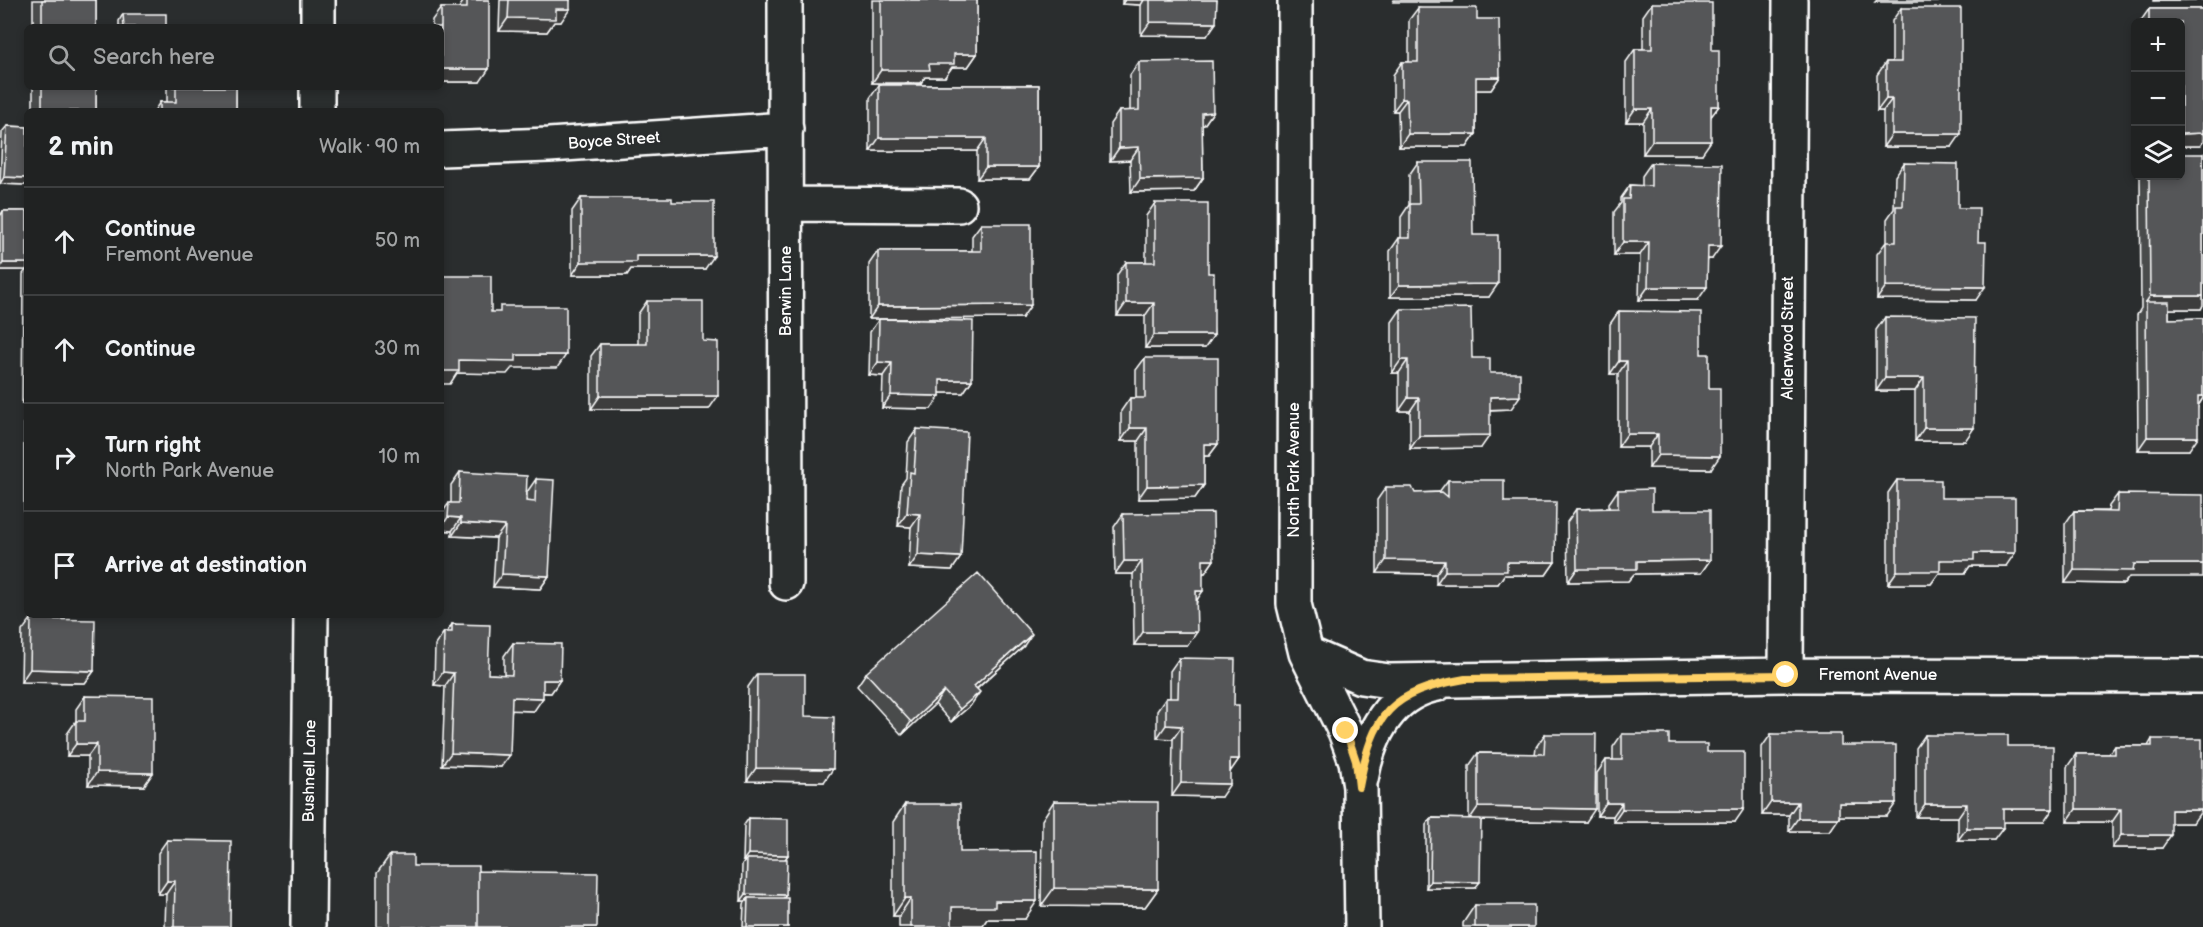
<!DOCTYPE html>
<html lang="en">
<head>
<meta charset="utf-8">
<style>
	body { margin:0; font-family:"Balsamiq Sans",sans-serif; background:#282a2a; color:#f1f3f6 }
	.controls { position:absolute; right:18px; top:18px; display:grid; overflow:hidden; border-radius:9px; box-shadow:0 3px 9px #0003 }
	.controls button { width:54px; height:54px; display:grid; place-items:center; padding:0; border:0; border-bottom:2px solid #3d3f40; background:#202222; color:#f1f3f6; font:30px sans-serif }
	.stop { position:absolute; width:18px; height:18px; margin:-14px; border:4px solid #ffd166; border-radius:50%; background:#fff }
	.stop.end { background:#ffd166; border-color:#fff; box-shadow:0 2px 6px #0008 }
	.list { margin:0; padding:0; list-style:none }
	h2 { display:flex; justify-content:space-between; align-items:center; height:78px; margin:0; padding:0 24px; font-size:26px }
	h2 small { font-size:20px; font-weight:400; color:#a2a4a5 }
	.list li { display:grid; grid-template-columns:39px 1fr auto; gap:18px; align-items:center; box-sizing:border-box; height:108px; padding:0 24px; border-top:2px solid #3d3f40 }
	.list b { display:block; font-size:22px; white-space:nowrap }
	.list p { margin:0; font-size:20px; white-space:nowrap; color:#a2a4a5 }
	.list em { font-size:20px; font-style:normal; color:#a2a4a5 }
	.icon { flex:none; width:33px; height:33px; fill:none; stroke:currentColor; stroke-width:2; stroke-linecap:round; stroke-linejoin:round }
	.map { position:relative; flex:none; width:2203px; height:927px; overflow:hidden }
	.search { position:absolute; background:#202222; box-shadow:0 3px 9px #0003; left:24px; top:24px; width:420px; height:66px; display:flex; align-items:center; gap:15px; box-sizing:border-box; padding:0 21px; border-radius:9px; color:#a2a4a5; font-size:22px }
	.panel { position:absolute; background:#202222; box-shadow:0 3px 9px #0003; left:24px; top:108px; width:420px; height:510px; border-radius:9px }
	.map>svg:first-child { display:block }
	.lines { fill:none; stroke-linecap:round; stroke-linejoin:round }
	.street-casing { stroke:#fff; stroke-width:38 }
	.street { stroke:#2a2d2e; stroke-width:33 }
	.wall { fill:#494b4c; stroke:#fff; stroke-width:1.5 }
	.shaded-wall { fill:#3c3d3e; stroke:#fff; stroke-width:1.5 }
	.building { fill:#555758; stroke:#fff; stroke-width:1.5 }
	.route { stroke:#ffd166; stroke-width:8 }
	.labels { text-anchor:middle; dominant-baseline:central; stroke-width:5; stroke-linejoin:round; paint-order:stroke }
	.street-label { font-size:16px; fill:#fff; stroke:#2a2d2e }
</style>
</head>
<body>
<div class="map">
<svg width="2203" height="927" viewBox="0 0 2203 927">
	<rect width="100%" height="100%" fill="#2a2d2e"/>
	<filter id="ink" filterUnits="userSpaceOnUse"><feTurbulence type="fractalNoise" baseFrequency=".0167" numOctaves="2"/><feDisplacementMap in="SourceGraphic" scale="12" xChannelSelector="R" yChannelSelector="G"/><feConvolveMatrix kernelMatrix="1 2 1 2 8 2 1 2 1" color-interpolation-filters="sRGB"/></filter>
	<g filter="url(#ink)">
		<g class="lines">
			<defs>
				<path id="street" d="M785,0L786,583
					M1295,0L1294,604L1306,653L1345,731L1356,761L1360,787L1362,927
					M318,27V0
					M317,111V87
					M441,149L549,145L786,129
					M786,204L959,205
					M1306,653L1361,677L1389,681L1786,675L2203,676
					M1786,675L1790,0
					M1361,779C1369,735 1389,693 1437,684
					M308,927L311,615"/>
			</defs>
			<use href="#street" class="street-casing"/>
			<use href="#street" class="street"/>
		</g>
		<path class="wall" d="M33,0H96V27H33Z
			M464,0H489L480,82H441V27H432V20L441,8H459Z
			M500,0H570L561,22H554L547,32L499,31Z
			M872,0H977V54L968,67H952L945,77H925L921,83H872Z
			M1122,0H1217L1207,36L1141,35V5L1122,4Z
			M1652,3L1712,50L1719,106L1711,116L1702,154H1643V122H1626V62L1635,49H1643V16Z
			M1418,8L1477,19L1500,77L1491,90H1476V134L1467,147H1399L1398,111H1393V75L1402,62H1409V20Z
			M1901,8L1952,147H1883V111H1877V75L1886,62H1892V21Z
			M2149,9H2203V142L2200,146H2181V22H2140Z
			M123,14L166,27H119V21Z
			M1139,62L1213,112L1204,125H1202L1203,178L1194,191L1131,192L1130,160L1110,161V124L1119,111H1130V75Z
			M879,85H1039V167L1030,179H977V151H870V98Z
			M33,87H96V111H33Z
			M167,87H236V111H154L160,102H167Z
			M7,126L27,127V185L0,184L2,132Z
			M2203,154V305L2201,309H2169V319L2203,318V398L2198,406L2189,450H2138L2137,315L2141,308L2140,176H2181Z
			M1418,162L1473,235L1489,297H1390V251L1399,238H1401V217L1409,205V175Z
			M1651,163L1712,259H1708L1698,300H1639L1640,255H1614V212L1621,203V198L1630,185L1642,186V176Z
			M1904,163L1958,208L1976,300L1877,299V254L1886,242H1887V219L1894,209L1895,176Z
			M581,198L672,202L705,269H631L627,275H572V211Z
			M1155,203L1208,273L1214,335L1205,348H1145V316H1117V275L1126,262H1146V216Z
			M3,211H27V403H22L23,274L26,270H0V216Z
			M981,224L1022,318L869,319V264L878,251H972V236Z
			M647,301L703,341L709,409H591V356L600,344H638V314Z
			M1401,309L1472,358L1490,373L1511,409L1490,410L1481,448L1410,449V411H1399V373H1392V322Z
			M1619,311L1701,354L1709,388L1711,469L1649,468V447H1618V374H1610V324Z
			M1885,317L1965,441H1915V391H1876V330Z
			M879,319L972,380L963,393H940L931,409L882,408L883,376L869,375L870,332Z
			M1145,358L1218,444L1209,456H1204V485L1195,498L1138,499V441H1121V411L1130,398H1136V370Z
			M27,416V514H24V420Z
			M917,429L961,557L952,570L909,568L911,527L898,526L901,485L906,478L908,442Z
			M460,472L526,501H527V492L536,479L549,576L540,589L493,587L496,538L452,536V531L441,530V514L449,503H451V485Z
			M1448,480L1504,502L1555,562L1546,575H1504L1498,584H1436V574L1377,573V500L1386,487L1415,493L1439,492Z
			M1897,480L1941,498L2006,566H1970L1965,573H1939L1931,584H1888V493Z
			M1618,490L1652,510L1710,560L1701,573L1634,574L1628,581L1568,582L1567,522L1576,509L1609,508V503Z
			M2118,494L2129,577L2124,584L2065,583V524L2074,511H2108L2109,506Z
			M1123,514L1214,560L1205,573H1203L1188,645H1134L1133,574H1115L1114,527Z
			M31,619L94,671L85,683L21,682L22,631Z
			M452,624L488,674L504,675V656L513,643L560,680L551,693H543L534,711L512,710L501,767L442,765L445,686L434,685L435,645L444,632H447Z
			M1023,647L977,689L971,705L951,722L935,704L902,735L857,686L866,673Z
			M1179,658L1234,705L1239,759L1230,771L1221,797L1172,796L1173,739L1157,738V711L1166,698H1170V671Z
			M757,674L805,716L824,782L747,781L748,687Z
			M85,696L144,786L88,785V756H67V734L76,721V709Z
			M1545,734L1586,822L1481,820L1475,888H1426V825L1431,818L1469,819V766L1478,753L1535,754L1536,747Z
			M1622,734L1707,752L1735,822H1613V816H1597V773L1606,760H1613V747Z
			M1771,734L1841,745L1887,816H1839L1830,831H1789V815H1762V747Z
			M1925,735L2008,746L2044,822H2003L1994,840H1958V817H1916V748Z
			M2152,739L2193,823H2171L2162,848H2112V822H2067V767L2076,754H2109L2115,746H2148Z
			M1054,801L1158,889L1145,907L1041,906L1042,820Z
			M905,804L960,852L1025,919H987L983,925H952V927H899V916H893V822Z
			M749,818L788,855L785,859L786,895L783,898L788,927H743L744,904L746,901H741L742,865L745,861H743L744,825Z
			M167,840L230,927H165L166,894H158V853Z
			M390,855L413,866L478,871L597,927H377V873Z
			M1475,905L1534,927H1463V923Z"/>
		<path class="shaded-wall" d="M1125,0H1144L1141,5L1122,4Z
			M1394,0H1454L1453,2H1393Z
			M1877,0H1940L1938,2H1875Z
			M2153,0H2203L2153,1Z
			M556,9H570L561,22H554L547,32L499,31L508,18Z
			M1150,22L1216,23L1207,36L1141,35Z
			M954,54H977L968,67H952L945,77H925L921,83H872L881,70L929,64Z
			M441,69H489L480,82H441Z
			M1476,77H1500L1491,90H1467Z
			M1402,99H1407L1398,111H1393Z
			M1886,99H1892L1883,111H1877Z
			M1711,106H1719L1710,118Z
			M1635,109H1652L1643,122H1626Z
			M1213,112L1204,125L1193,126L1202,113Z
			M2203,133V142L2200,146H2181V134Z
			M1408,134H1476L1467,147H1399Z
			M1892,134H1961L1952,147H1883Z
			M879,138H986L977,151H870Z
			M1652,141H1711L1702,154H1643Z
			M1139,147L1130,160L1110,161L1119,148Z
			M986,167H1039L1030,179H977Z
			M4,177L27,178V185L0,184Z
			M1203,178L1194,191L1131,192L1140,179Z
			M1623,242H1649L1640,255H1614Z
			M1708,246H1721L1712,259H1699Z
			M636,256H714L705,269H631L627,275H572L581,262Z
			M3,263H27V268L26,270H0V268Z
			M1498,284L1489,297H1390L1399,285Z
			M1886,286L1985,287L1976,300L1877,299Z
			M1648,287H1707L1698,300H1639Z
			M2150,296H2203V305L2201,309H2146V302Z
			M1126,303H1154L1145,316H1117Z
			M1031,305L1022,318L869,319L878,306Z
			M1154,335H1214L1205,348H1145Z
			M516,355H566L557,368H512L507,374L457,373L450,384H441V371L459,360Z
			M1401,360H1408L1399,373H1392Z
			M1619,361H1627L1618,374H1610Z
			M878,362L892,363L883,376L869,375Z
			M1885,378H1924L1915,391H1876Z
			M940,380H972L963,393H931Z
			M891,395L940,396L931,409L882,408Z
			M27,396V403H22Z
			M600,396H718L709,409H591Z
			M1520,396L1511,409L1481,410L1490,397Z
			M2198,396H2203V398L2196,409Z
			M1408,398H1419L1410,411H1399Z
			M1130,428H1147L1138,441H1121Z
			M1924,428H1974L1965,441H1915Z
			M1627,434H1658L1649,447H1618Z
			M1490,435L1481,448L1410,449L1419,436Z
			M2147,437H2198L2189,450H2138Z
			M1204,444H1218L1209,456H1195Z
			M1658,455L1720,456L1711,469L1649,468Z
			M1204,485L1195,498L1138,499L1147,486Z
			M907,513L920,514L911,527L898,526Z
			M448,517L461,518L452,531L441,530V528Z
			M461,523L505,526L496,538L452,536Z
			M1974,553H2015L2006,566H1970L1965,573H1939L1931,584H1888L1897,571L1940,560Z
			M918,555L961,557L952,570L909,568Z
			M1203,560H1214L1205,573H1194Z
			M1386,560L1445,561L1436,574L1377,573Z
			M1710,560L1701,573L1634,574L1628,581L1568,582L1577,569L1637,561Z
			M1124,561H1142L1133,574H1115Z
			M1507,562H1555L1546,575H1504L1498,584H1436L1445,571Z
			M2134,564H2203V577H2129L2124,584L2065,583L2074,570Z
			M502,574L549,576L540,589L493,587Z
			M1196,591H1203L1194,604Z
			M1143,632H1197L1188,645H1134Z
			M1032,634L1023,647L965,699L974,686Z
			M30,669L94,671L85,683L21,682Z
			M443,672L454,673L445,686L434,685Z
			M543,680H560L551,693L534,692Z
			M944,691L935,704L902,735L911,722Z
			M980,692L971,705L951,722L960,709Z
			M512,697L543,698L534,711L503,710Z
			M1166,725L1182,726L1173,739L1157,738Z
			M76,744H97L88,756H67Z
			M451,753L510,755L501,767L442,765Z
			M1230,759H1239L1230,772Z
			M756,768L833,769L824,782L747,781Z
			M97,772L153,773L144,786L88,785Z
			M1181,783L1230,784L1221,797L1172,796Z
			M1771,802H1798L1789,815H1762Z
			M1606,803H1622L1613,816H1597Z
			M1839,803H1896L1887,816H1830Z
			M1925,804H1967L1958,817H1916Z
			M1478,807L1595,809L1586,822L1469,820Z
			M1622,809H1744L1735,822H1613Z
			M2003,809H2053L2044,822H1994Z
			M2076,809H2121L2112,822H2067Z
			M2171,810H2202L2193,823H2162Z
			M1798,818H1839L1830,831H1789Z
			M1967,828H2003L1994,840H1958Z
			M2121,835H2171L2162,848H2112Z
			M748,854L788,855L783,862L747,859L745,861H743Z
			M167,881H175L166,894H158Z
			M1430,881L1480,882L1475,888H1426Z
			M1054,888L1158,889L1145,907L1041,906Z
			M746,894L786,895L781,901L748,898L746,901H741Z
			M905,898H911L899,916H893Z
			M995,901H1037L1025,919H987L983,925H939L952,907Z"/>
		<path class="building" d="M42,0H96V27H42Z
			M467,0H489V69H441V8H467Z
			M509,0H570V9H556V19L508,18Z
			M881,0H977V54H954V64H929L930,70H881Z
			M1150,0H1217L1216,23L1150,22Z
			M1652,3H1712V50H1719V106H1711V141H1652V109H1635V49H1652Z
			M1418,8H1477V19H1499L1500,77H1476V134H1408L1407,99H1402V62H1418Z
			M1901,8H1961V134H1892V99H1886V62H1901Z
			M2149,9H2203V133L2181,134V22H2149Z
			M123,14H166V27H124Z
			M1212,61L1213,112L1202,113L1203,178L1140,179L1139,147L1119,148V111L1139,110V62Z
			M879,85H1039V167H986V138H879Z
			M42,87H96V111H42Z
			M176,87H236V111H160V102H176Z
			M7,126L27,127V178L4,177Z
			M2181,154H2203V296H2150L2149,176H2181Z
			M1418,162H1472L1473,235H1498V284L1399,285V238H1410V204H1419Z
			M1651,163L1722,164L1721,246H1708L1707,287H1648L1649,242H1623V199H1629L1630,185L1651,186Z
			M1904,163L1958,164V208H1979L1978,242H1986L1985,287L1886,286V242H1896V206H1903Z
			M581,198H672V202H714V256H636V262H581Z
			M1155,203H1208V273H1214V335H1154V303H1126V262H1155Z
			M3,211H27V263H3Z
			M981,224H1031V305L878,306V251H981Z
			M441,276H491V312H500V306H566V355H516V361L459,360V371H441Z
			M647,301H703V341L718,342V396H600V344H647Z
			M2146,302H2169V319L2203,318V396H2198V437H2147Z
			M1471,308L1472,358H1490V373H1520V396L1490,397V435L1419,436V398H1408V360H1401V309Z
			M1619,311L1701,312V354H1709V388H1720V456L1658,455V434H1627V361H1619Z
			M1885,317L1975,318L1974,428H1924V378H1885Z
			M879,319L973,321L972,380H940V396L891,395L892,363L878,362Z
			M1145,358H1218V444H1204V485L1147,486V428H1130V398H1145Z
			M917,429L967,432L961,557L918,555L920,514L907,513L910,472L914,473Z
			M460,472L527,476L526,501L535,502L536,479L554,480L549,576L502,574L505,526L461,523V518L448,517L449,503H459Z
			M1448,480H1504V502H1556L1555,562H1507V571H1445V561L1386,560V487H1412L1415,493L1442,492L1448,497Z
			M1897,480H1941V498H2015V553H1974V560H1940V571H1897Z
			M1652,489V510H1710V560L1637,561V569H1577L1576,509L1618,508V490Z
			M2118,494L2203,495V564H2134L2133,571L2074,570V511L2117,512Z
			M1213,513L1214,560H1203V591H1196L1197,632H1143L1142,561H1124L1123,514Z
			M978,573L1032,634L974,686L980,692L960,709L944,691L911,722L866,673Z
			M31,619L95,620L94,671L30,669Z
			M452,624L490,625L488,674L512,675L513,643L561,644L560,680H543V698L512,697L510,755L451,753L454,673L443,672L444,632H452Z
			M1179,658L1235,659L1234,705H1239V759H1230V784L1181,783L1182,726L1166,725V698H1178Z
			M757,674H805V716L834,717L833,769L756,768Z
			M85,696L153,697V773L97,772V744H76V721H85Z
			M1545,734H1596L1595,809L1478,807V753L1544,754Z
			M1622,734H1669V744H1707V752H1744V809H1622V803H1606V760H1622Z
			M1771,734H1841V745H1896V803H1839V818H1798V802H1771Z
			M1925,735H2008V746H2053V809H2003V828H1967V804H1925Z
			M2152,739H2202V810H2171V835H2121V809H2076V754H2115V746H2152Z
			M1054,801L1158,802V889L1054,888Z
			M905,804H960V852L1037,851V901H995V907H952V927H911V898H905Z
			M749,818L788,819V855L748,854Z
			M1431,818L1481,819L1480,882L1430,881Z
			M167,840L231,841L230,927H174L175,881H167Z
			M390,855H413V866H478V927H390Z
			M747,859H787L786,895L746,894Z
			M478,871L598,873L597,927H478Z
			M748,898H788V927H747Z
			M1475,905H1534V927H1475Z"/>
	</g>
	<g class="lines" filter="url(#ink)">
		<path class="route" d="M1346,731L1356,761L1359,787C1373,713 1390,692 1465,679L1786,675"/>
	</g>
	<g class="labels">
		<g class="street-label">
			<text transform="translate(614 141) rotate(-4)">Boyce Street</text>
			<text transform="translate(786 291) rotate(-90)">Berwin Lane</text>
			<text transform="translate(1788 338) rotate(-90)">Alderwood Street</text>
			<text transform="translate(1294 470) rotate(-90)">North Park Avenue</text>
			<text x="1878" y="675">Fremont Avenue</text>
			<text transform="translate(310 771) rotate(-89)">Bushnell Lane</text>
		</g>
	</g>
</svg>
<div class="controls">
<button>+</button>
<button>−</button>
<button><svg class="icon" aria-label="layers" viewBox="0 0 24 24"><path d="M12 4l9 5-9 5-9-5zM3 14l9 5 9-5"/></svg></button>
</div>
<div class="stop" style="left:1786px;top:675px"></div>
<div class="stop end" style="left:1346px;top:731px"></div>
<div class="search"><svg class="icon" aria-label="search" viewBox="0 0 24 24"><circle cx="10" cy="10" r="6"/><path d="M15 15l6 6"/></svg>Search here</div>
<section class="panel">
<h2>2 min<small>Walk · 90 m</small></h2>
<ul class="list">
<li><svg class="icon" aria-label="ahead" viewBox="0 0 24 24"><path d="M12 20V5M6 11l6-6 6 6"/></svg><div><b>Continue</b><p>Fremont Avenue</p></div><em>50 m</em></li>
<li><svg class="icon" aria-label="ahead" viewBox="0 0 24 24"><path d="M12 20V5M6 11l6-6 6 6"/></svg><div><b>Continue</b></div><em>30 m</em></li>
<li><svg class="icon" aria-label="right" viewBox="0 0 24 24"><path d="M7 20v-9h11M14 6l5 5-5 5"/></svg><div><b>Turn right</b><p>North Park Avenue</p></div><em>10 m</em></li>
<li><svg class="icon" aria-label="arrive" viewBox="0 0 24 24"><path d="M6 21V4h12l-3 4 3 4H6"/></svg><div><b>Arrive at destination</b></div></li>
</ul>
</section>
</div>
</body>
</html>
